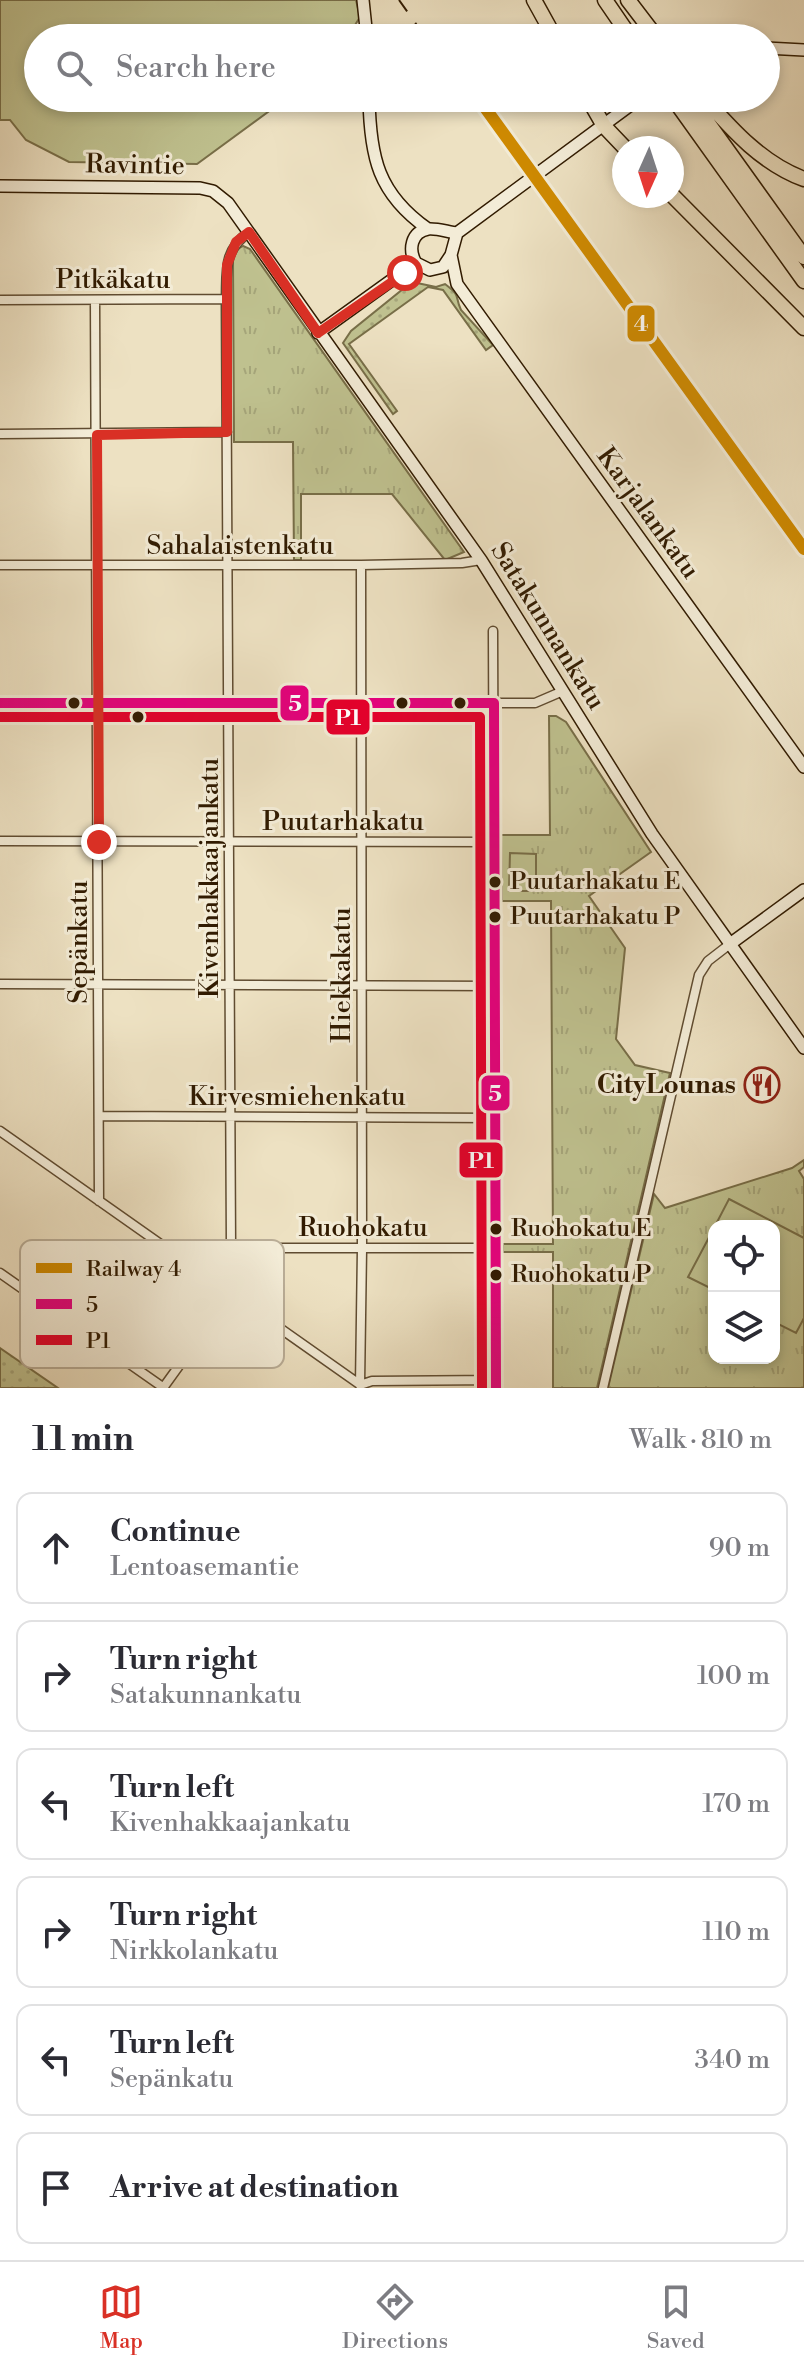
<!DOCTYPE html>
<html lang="en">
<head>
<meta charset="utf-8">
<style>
	body { margin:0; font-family:"Libre Bodoni",serif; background:#f7f7f7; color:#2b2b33 }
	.controls { position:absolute; right:24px; bottom:24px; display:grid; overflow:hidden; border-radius:16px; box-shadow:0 4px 12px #0003 }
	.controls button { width:72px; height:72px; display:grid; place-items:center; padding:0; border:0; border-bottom:2px solid #e1e1e2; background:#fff; color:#2b2b33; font:40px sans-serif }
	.compass { position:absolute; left:612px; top:136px; width:72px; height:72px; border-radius:50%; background:#fff; box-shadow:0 4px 12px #0003; rotate:183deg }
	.stop { position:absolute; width:24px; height:24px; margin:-18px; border:6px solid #d93025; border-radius:50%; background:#fff }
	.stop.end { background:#d93025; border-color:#fff; box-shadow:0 2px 8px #0008 }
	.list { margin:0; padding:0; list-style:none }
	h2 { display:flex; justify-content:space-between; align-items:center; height:104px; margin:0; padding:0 32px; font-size:34px }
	h2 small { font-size:26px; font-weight:400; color:#7c7c81 }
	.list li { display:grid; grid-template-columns:52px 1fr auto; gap:24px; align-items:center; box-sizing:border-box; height:112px; margin:0 16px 16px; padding:0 16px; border:2px solid #e1e1e2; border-radius:16px }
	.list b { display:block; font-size:30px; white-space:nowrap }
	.list p { margin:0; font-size:26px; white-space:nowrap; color:#7c7c81 }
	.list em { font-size:26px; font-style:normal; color:#7c7c81 }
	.icon { flex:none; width:44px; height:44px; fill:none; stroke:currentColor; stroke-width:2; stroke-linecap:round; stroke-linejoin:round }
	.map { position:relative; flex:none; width:804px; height:1388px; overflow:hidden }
	.search { position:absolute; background:#fff; box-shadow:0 4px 12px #0003; left:24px; right:24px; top:24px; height:88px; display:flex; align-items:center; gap:20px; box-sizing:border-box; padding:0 28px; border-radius:44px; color:#7c7c81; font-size:30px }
	.sheet { height:872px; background:#fff }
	nav { display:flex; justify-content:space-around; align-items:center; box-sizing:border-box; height:112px; border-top:2px solid #e1e1e2; background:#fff; font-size:22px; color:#7c7c81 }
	nav a { display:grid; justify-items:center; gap:4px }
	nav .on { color:#d93025 }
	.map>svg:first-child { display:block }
	.grass { fill:url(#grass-dots); stroke:#786e48; stroke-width:2 }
	.park { fill:url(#park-tufts); stroke:#786e48; stroke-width:2; fill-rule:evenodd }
	.pitch { fill:#bfc18f; stroke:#786e48; stroke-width:2 }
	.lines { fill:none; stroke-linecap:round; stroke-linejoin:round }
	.street-casing { stroke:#604c31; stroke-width:11 }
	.secondary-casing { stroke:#311b01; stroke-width:14 }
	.highway-casing { stroke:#311b01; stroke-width:17 }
	.street { stroke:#f3ecd7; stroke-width:8 }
	.secondary { stroke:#f3ecd7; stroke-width:11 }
	.highway { stroke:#ede1c2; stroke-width:14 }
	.rail { stroke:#311b01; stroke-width:2; stroke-dasharray:14 14; stroke-linecap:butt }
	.bus-1-casing { stroke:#f3ecd7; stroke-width:16 }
	.bus-2-casing { stroke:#f3ecd7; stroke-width:16 }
	.bus-1 { stroke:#e5007d; stroke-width:10 }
	.bus-2 { stroke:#e4002b; stroke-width:10 }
	.rail-1-casing { stroke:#f3ecd7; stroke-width:18 }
	.rail-1 { stroke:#cf8a00; stroke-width:12 }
	.route { stroke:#d93025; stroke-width:10 }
	.bus-dot { fill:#311b01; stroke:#f3ecd7; stroke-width:3 }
	.labels { text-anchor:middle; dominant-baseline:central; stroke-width:6; stroke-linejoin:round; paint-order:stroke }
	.bus-label { font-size:24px; fill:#311b01; stroke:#f3ecd7; text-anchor:start }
	.street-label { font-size:26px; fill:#311b01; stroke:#f3ecd7 }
	.poi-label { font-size:26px; font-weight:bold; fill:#311b01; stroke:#f3ecd7; text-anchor:end }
	.key { fill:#f3ecd7; stroke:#b9ad97; stroke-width:2 }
	.key-label { font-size:22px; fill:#311b01 }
	.line-badge { stroke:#f3ecd7; stroke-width:3 }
	.badge-label { font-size:22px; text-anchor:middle; font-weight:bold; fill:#fff }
</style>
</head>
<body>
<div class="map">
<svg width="804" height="1388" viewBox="0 0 804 1388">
	<defs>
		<pattern id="grass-dots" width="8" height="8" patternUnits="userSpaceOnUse" patternTransform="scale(2)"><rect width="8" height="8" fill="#bfc18f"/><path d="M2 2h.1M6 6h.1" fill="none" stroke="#a5a57a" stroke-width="1.8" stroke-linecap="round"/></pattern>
		<pattern id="park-tufts" width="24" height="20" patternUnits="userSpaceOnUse" patternTransform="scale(2)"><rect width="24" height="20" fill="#bfc18f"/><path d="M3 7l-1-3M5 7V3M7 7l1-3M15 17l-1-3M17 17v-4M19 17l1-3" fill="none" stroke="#a5a57a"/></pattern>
	</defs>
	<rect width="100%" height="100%" fill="#ede1c2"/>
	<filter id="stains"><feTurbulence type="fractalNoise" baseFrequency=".0025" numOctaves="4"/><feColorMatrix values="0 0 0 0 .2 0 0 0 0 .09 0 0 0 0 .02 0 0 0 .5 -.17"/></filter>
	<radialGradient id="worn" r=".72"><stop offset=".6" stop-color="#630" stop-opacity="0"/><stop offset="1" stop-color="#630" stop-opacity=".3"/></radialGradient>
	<path class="grass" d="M417,283L436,287L445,284C462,297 454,295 461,310L493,345L486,350L443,290L428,287L349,344L397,411L393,414L343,343L351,331L408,285Z
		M0,1348L58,1388H0Z"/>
	<path class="park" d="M243,246L250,249L464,552L445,560L392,494H301V560H294L293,442H234L233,260L236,250Z
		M549,716H556L566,722L651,852L589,896L625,948L616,1039L635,1065L670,1073L597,1388H553V1252H503V1244H553L551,901H502L501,835H550Z
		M804,1160V1167L799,1171L804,1179V1388H608L654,1194L665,1208L792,1168ZM714,1226H774V1358H714Z"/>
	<path class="pitch" d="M0,0H356L360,17L347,38H143L142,31C128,35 111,28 96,33L93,38H38V98H287L197,164L69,162L26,140L10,120H0Z
		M510,853L536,854V891H509Z
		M729,1199L804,1238V1318L796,1333L774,1322V1226H715Z
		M714,1228V1290L688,1277Z"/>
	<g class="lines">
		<defs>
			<path id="street" d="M0,300L226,299
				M95,300L99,1201
				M0,434L227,432
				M0,565H361L462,563L481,560
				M361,565L362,1249L360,1385L372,1381L496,1380
				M493,631L496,1388
				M0,703H535L563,691
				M0,841L494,842
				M0,984L495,986
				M99,1116L495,1118
				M0,1131L362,1386
				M231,1248H496
				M0,1273L164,1388
				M227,1291L230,1279L231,1248L226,299C227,270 223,251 249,232
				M163,1388L230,1295
				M603,1388L699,975L708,961L730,944"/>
			<path id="secondary" d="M363,0L367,38
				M766,48L804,50
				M369,98C370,157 378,194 428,229
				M0,186L200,188L213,191L228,203L481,560L652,834L804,1048
				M457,233C448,232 437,228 428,229C411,232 408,250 416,263L430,270L443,267L451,255L457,233L640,98
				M451,255L457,284L804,767
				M318,333L396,277L419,266
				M730,944L804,890"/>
			<path id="highway" d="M534,0L555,38
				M605,0L631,38
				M628,0L657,38
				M588,98L604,126L625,148
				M673,98L804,281
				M690,98L804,257
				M704,98C733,131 763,164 804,179
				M672,195L804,328"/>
		</defs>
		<use href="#street" class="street-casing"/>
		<use href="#secondary" class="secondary-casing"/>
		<use href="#highway" class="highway-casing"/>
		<use href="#street" class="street"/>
		<use href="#secondary" class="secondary"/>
		<use href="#highway" class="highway"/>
		<path class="rail" d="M399,0L426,38
			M470,98L618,302"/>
		<defs>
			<path id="bus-1" d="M0,703H494L496,1388"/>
			<path id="bus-2" d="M0,717H480L482,1388"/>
		</defs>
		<use href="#bus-1" class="bus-1-casing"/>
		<use href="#bus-2" class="bus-2-casing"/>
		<use href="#bus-1" class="bus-1"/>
		<use href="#bus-2" class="bus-2"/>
		<defs>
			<path id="rail-1" d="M478,98L804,549"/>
		</defs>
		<use href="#rail-1" class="rail-1-casing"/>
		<use href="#rail-1" class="rail-1"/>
	</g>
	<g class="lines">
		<path class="route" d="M99,842L97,435L227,432V265L236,242L249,232L318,333L405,273"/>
	</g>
	<defs>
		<symbol id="restaurant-ring" viewBox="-11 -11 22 22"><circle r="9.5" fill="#f3ecd7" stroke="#8f2418" stroke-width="1.5"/><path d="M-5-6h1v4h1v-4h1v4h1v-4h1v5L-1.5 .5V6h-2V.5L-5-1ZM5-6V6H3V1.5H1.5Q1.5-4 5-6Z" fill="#8f2418"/></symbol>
	</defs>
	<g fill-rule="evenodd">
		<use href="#restaurant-ring" x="742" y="1065" width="40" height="40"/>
	</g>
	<g class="bus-dot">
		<circle cx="74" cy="703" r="7"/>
		<circle cx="402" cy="703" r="7"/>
		<circle cx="460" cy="703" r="7"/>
		<circle cx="138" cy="717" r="7"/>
		<circle cx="495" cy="882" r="7"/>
		<circle cx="495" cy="917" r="7"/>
		<circle cx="496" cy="1229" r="7"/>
		<circle cx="496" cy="1275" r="7"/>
	</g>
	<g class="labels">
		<g class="bus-label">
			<text x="510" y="882">Puutarhakatu E</text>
			<text x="510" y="917">Puutarhakatu P</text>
			<text x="511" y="1229">Ruohokatu E</text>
			<text x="511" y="1275">Ruohokatu P</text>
		</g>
		<g class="street-label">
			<text transform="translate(135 165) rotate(1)">Ravintie</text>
			<text x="113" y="280">Pitkäkatu</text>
			<text transform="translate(648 513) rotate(54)">Karjalankatu</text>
			<text x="240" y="546">Sahalaistenkatu</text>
			<text transform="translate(548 626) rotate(58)">Satakunnankatu</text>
			<text x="343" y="822">Puutarhakatu</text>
			<text transform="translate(210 878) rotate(-90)">Kivenhakkaajankatu</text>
			<text transform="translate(79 942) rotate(-90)">Sepänkatu</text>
			<text transform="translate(342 975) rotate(-90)">Hiekkakatu</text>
			<text x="297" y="1097">Kirvesmiehenkatu</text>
			<text x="363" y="1228">Ruohokatu</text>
		</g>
		<g class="poi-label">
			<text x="736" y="1085">CityLounas</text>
		</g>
	</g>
	<rect x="20" y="1240" width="264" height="128" rx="12" class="key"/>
	<rect x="36" y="1263" width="36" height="10" fill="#cf8a00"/>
	<rect x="36" y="1299" width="36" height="10" fill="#e5007d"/>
	<rect x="36" y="1335" width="36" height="10" fill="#e4002b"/>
	<g class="key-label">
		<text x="86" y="1276">Railway 4</text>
		<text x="86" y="1312">5</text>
		<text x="86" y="1348">P1</text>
	</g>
	<g class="line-badge">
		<rect x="626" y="304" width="30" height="39" rx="8" fill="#cf8a00"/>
		<rect x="279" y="684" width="31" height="38" rx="8" fill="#e5007d"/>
		<rect x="325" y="698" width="46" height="38" rx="8" fill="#e4002b"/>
		<rect x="480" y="1074" width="31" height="38" rx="8" fill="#e5007d"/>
		<rect x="458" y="1141" width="46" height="38" rx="8" fill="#e4002b"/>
	</g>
	<g class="badge-label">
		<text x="641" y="331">4</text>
		<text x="295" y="711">5</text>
		<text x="348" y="725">P1</text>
		<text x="495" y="1101">5</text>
		<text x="481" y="1168">P1</text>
	</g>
	<rect width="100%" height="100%" filter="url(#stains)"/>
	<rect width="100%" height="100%" fill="url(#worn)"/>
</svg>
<div class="controls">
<button><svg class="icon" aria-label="locate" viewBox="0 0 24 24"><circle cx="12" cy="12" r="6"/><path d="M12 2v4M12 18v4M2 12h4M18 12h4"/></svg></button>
<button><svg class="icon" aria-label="layers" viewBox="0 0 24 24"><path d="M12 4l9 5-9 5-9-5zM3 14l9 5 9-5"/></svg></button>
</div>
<svg class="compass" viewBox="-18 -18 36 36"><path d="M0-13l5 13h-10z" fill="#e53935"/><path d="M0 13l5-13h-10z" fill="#7c7c81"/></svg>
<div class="stop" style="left:405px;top:273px"></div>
<div class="stop end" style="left:99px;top:842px"></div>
<div class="search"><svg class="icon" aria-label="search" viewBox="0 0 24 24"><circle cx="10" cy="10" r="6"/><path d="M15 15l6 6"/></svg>Search here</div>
</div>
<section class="sheet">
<h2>11 min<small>Walk · 810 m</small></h2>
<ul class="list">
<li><svg class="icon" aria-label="ahead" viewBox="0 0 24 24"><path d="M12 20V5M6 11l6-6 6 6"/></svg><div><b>Continue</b><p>Lentoasemantie</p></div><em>90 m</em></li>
<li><svg class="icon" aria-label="right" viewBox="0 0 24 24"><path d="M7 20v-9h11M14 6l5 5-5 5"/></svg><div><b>Turn right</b><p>Satakunnankatu</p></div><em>100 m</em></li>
<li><svg class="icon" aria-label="left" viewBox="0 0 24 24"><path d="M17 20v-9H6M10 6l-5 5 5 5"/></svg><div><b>Turn left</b><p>Kivenhakkaajankatu</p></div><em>170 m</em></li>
<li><svg class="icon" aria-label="right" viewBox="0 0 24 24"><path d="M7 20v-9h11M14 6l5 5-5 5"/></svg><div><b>Turn right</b><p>Nirkkolankatu</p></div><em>110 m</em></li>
<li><svg class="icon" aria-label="left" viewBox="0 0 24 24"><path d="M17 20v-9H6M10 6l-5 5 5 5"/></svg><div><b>Turn left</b><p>Sepänkatu</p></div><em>340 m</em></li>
<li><svg class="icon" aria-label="arrive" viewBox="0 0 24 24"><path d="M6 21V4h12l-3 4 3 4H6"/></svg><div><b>Arrive at destination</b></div></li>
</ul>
</section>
<nav>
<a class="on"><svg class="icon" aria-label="map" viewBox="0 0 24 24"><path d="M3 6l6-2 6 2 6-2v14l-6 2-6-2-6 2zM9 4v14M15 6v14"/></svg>Map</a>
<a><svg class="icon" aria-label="directions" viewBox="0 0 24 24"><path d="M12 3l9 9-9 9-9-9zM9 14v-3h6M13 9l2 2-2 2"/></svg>Directions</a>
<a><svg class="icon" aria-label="saved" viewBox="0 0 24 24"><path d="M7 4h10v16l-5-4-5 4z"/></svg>Saved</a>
</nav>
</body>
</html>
